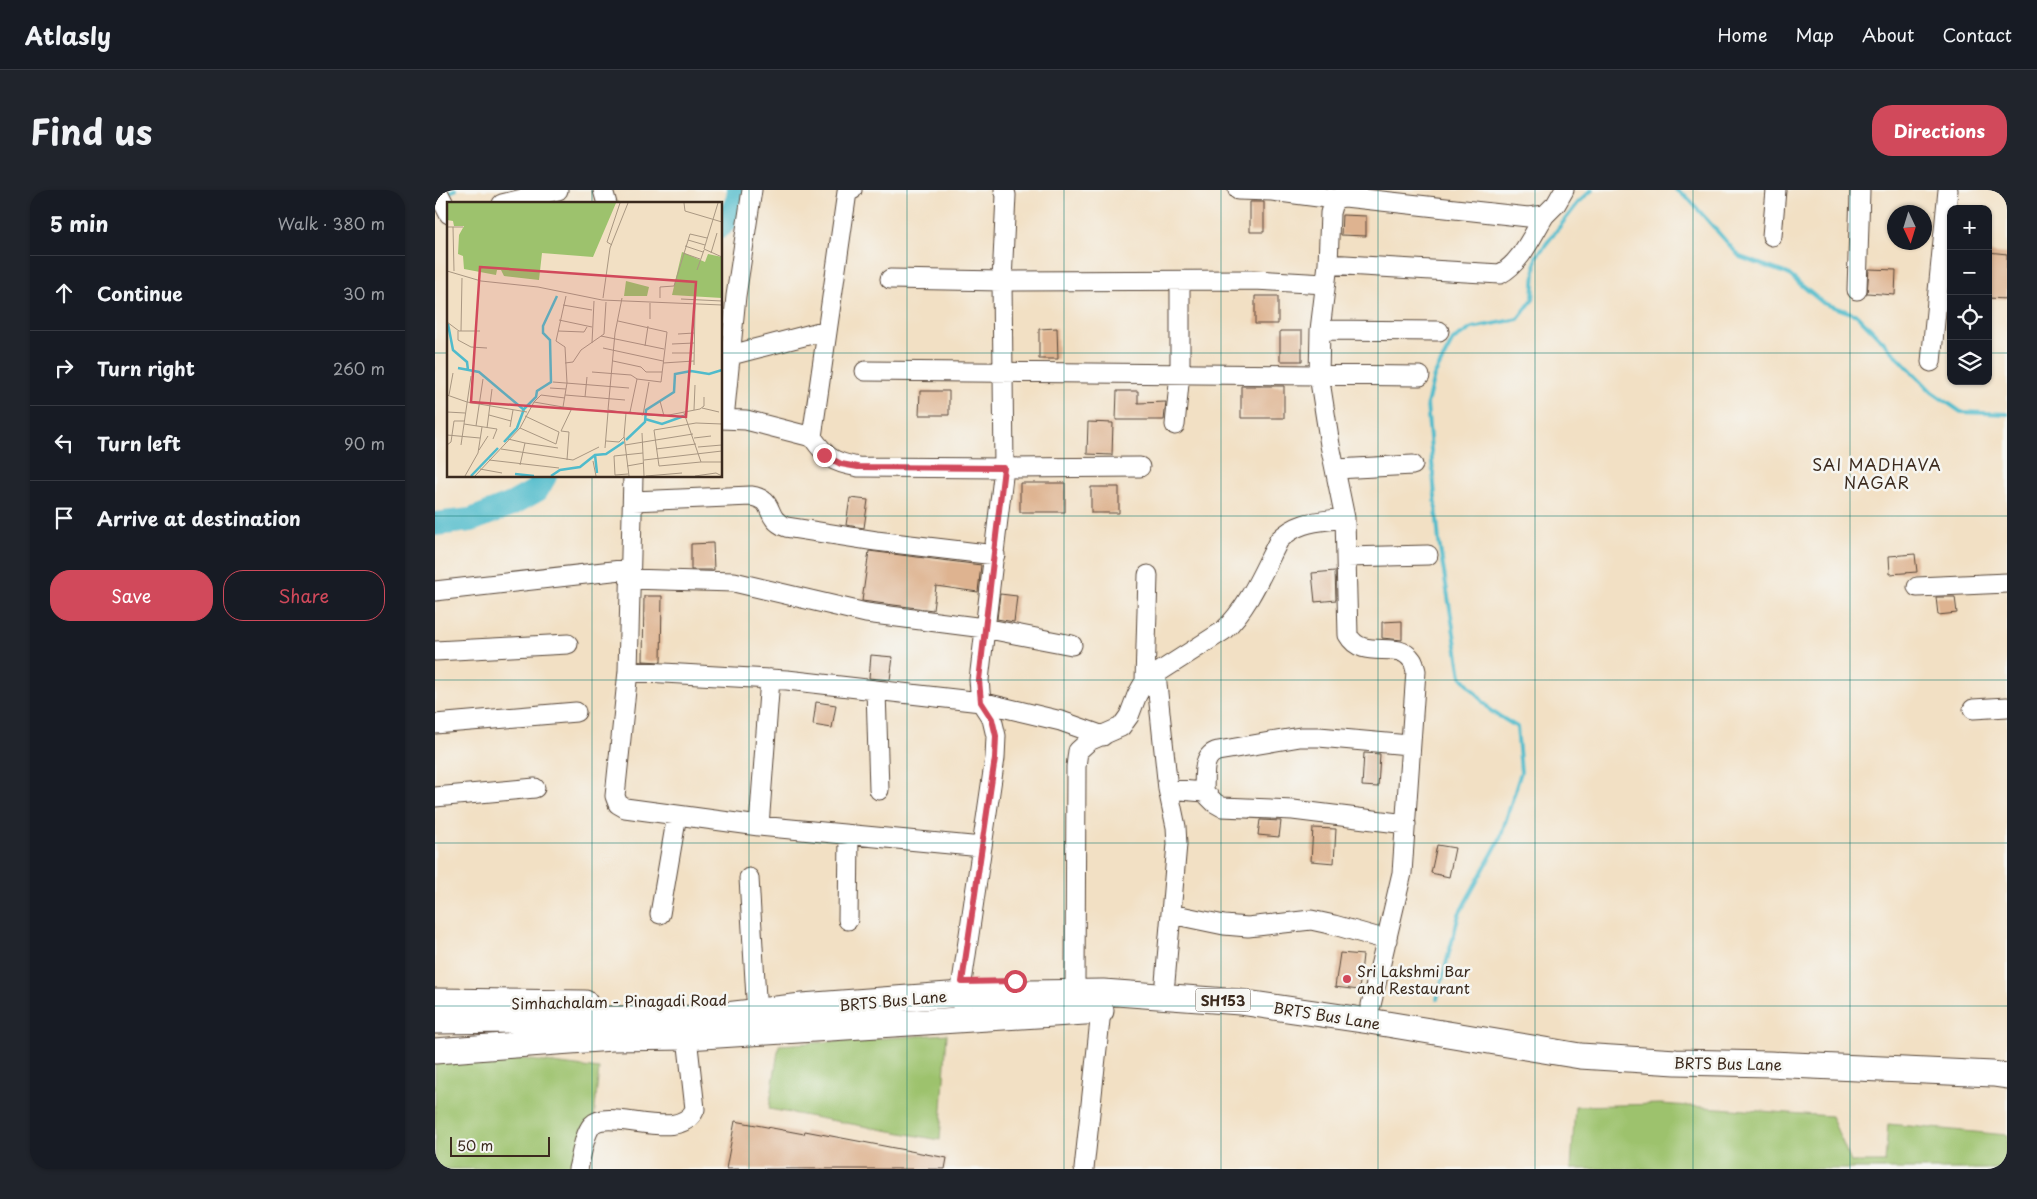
<!DOCTYPE html>
<html lang="en">
<head>
<meta charset="utf-8">
<style>
	body { margin:0; font-family:"Playpen Sans",sans-serif; background:#20242c; color:#f1f3f6 }
	.controls { position:absolute; right:15px; top:15px; display:grid; overflow:hidden; border-radius:10px; box-shadow:0 1px 4px #0004 }
	.controls button { width:45px; height:45px; display:grid; place-items:center; padding:0; border:0; border-bottom:1px solid #363941; background:#171b24; color:#f1f3f6; font:25px sans-serif }
	.compass { position:absolute; left:1452px; top:15px; width:45px; height:45px; border-radius:50%; background:#171b24; box-shadow:0 1px 4px #0004; rotate:176deg }
	.scale { position:absolute; left:15px; bottom:12px; width:100px; box-sizing:border-box; padding-left:5px; border:2px solid #3b2a1e; border-top:0; font-size:14px; line-height:18px; white-space:nowrap; color:#3b2a1e; -webkit-text-stroke:4px #f6f6f2; paint-order:stroke }
	.stop { position:absolute; width:15px; height:15px; margin:-11px; border:4px solid #d1495b; border-radius:50%; background:#fff }
	.stop.end { background:#d1495b; border-color:#fff; box-shadow:0 1px 5px #0008 }
	.list { margin:0; padding:0; list-style:none }
	h2 { display:flex; justify-content:space-between; align-items:center; height:65px; margin:0; padding:0 20px; font-size:21px }
	h2 small { font-size:16px; font-weight:400; color:#9ea1a6 }
	.list li { display:grid; grid-template-columns:32px 1fr auto; gap:15px; align-items:center; box-sizing:border-box; height:75px; padding:0 20px; border-top:1px solid #363941 }
	.list b { display:block; font-size:19px; white-space:nowrap }
	.list em { font-size:16px; font-style:normal; color:#9ea1a6 }
	.actions { display:flex; gap:10px; padding:15px 20px }
	.actions a { flex:1; padding:11px 0; border:1px solid #d1495b; border-radius:20px; text-align:center; font-size:18px; color:#d1495b }
	.actions .main { background:#d1495b; color:#fff }
	.icon { flex:none; width:28px; height:28px; fill:none; stroke:currentColor; stroke-width:2; stroke-linecap:round; stroke-linejoin:round }
	.map { position:relative; flex:none; width:1572px; height:979px; overflow:hidden; border-radius:20px }
	header { display:flex; align-items:center; gap:30px; box-sizing:border-box; height:70px; padding:0 25px; background:#171b24; border-bottom:1px solid #363941 }
	header strong { font-size:24px }
	nav { display:flex; gap:28px; margin-inline-start:auto; font-size:18px }
	.intro { display:flex; align-items:center; justify-content:space-between; box-sizing:border-box; height:120px; padding:0 30px }
	h1 { margin:0; font-size:35px }
	.button { padding:12px 22px; border-radius:20px; background:#d1495b; color:#fff; font-size:18px; font-weight:700 }
	main { display:flex; gap:30px; padding:0 30px }
	aside { flex:1; background:#171b24; border-radius:20px; box-shadow:0 1px 4px #0004 }
	.map>svg:first-child { display:block }
	.green { fill:#9dc26d; stroke:#6c7646 }
	.lines { fill:none; stroke-linecap:round; stroke-linejoin:round }
	.stream { stroke:#50bbcb; stroke-width:4 }
	.river { stroke:#50bbcb; stroke-width:24 }
	.building { fill:#deb390 }
	.minor-casing { stroke:#564537; stroke-width:21 }
	.major-casing { stroke:#564537; stroke-width:27 }
	.minor { stroke:#fff; stroke-width:19 }
	.major { stroke:#fff; stroke-width:25 }
	.route { stroke:#d1495b; stroke-width:6 }
	.grid { fill:none; stroke:#0f766e; stroke-width:1; stroke-opacity:0.55 }
	.poi-dot { fill:#d1495b; stroke:#f6f6f2; stroke-width:2 }
	.labels { text-anchor:middle; dominant-baseline:central; stroke-width:5; stroke-linejoin:round; paint-order:stroke }
	.shield { fill:#f6f6f2; stroke:#73675e; stroke-width:1 }
	.shield-label { font-size:14px; font-weight:bold; fill:#3b2a1e }
	.poi-label { font-size:15px; fill:#3b2a1e; stroke:#f6f6f2; text-anchor:start }
	.street-label { font-size:15px; fill:#3b2a1e; stroke:#f6f6f2 }
	.neighbourhood-label { font-size:16px; letter-spacing:1px; fill:#3b2a1e; stroke:#f6f6f2 }
	.inset-river { fill:none; stroke:#50bbcb; stroke-width:2.5 }
	.inset-road { fill:none; stroke:#a99782; stroke-width:1 }
	.view { fill:#d1495b; fill-opacity:0.15; stroke:#d1495b; stroke-width:2.5 }
	.inset-edge { fill:none; stroke:#3b2a1e; stroke-width:2.5 }
</style>
</head>
<body>
<header>
<strong>Atlasly</strong>
<nav><a>Home</a><a>Map</a><a>About</a><a>Contact</a></nav>
</header>
<div class="intro"><h1>Find us</h1><a class="button">Directions</a></div>
<main>
<aside>
<h2>5 min<small>Walk · 380 m</small></h2>
<ul class="list">
<li><svg class="icon" aria-label="ahead" viewBox="0 0 24 24"><path d="M12 20V5M6 11l6-6 6 6"/></svg><div><b>Continue</b></div><em>30 m</em></li>
<li><svg class="icon" aria-label="right" viewBox="0 0 24 24"><path d="M7 20v-9h11M14 6l5 5-5 5"/></svg><div><b>Turn right</b></div><em>260 m</em></li>
<li><svg class="icon" aria-label="left" viewBox="0 0 24 24"><path d="M17 20v-9H6M10 6l-5 5 5 5"/></svg><div><b>Turn left</b></div><em>90 m</em></li>
<li><svg class="icon" aria-label="arrive" viewBox="0 0 24 24"><path d="M6 21V4h12l-3 4 3 4H6"/></svg><div><b>Arrive at destination</b></div></li>
</ul>
<div class="actions"><a class="main">Save</a><a>Share</a></div>
</aside>
<div class="map">
<svg width="1572" height="979" viewBox="0 0 1572 979">
	<rect width="100%" height="100%" fill="#f6f6f2"/>
	<filter id="ink" filterUnits="userSpaceOnUse"><feTurbulence type="fractalNoise" baseFrequency=".02" numOctaves="2"/><feDisplacementMap in="SourceGraphic" scale="10" xChannelSelector="R" yChannelSelector="G"/><feConvolveMatrix kernelMatrix="1 2 1 2 8 2 1 2 1" color-interpolation-filters="sRGB"/></filter>
	<filter id="wash" filterUnits="userSpaceOnUse"><feTurbulence type="fractalNoise" baseFrequency=".0096" numOctaves="4" result="noise"/><feDisplacementMap in="SourceGraphic" scale="20" xChannelSelector="R" yChannelSelector="G"/><feGaussianBlur stdDeviation="1.12" result="paint"/><feColorMatrix in="noise" values="0 0 0 0 0 0 0 0 0 0 0 0 0 0 0 0 0 1.4 0 .05"/><feComposite in="paint" operator="in"/></filter>
	<g filter="url(#wash)">
		<rect width="100%" height="100%" fill="#f2e0c4"/>
		<path class="green" d="M512,844L505,950L334,919L344,855Z
			M65,866L164,879L154,979H0V871Z
			M1226,914L1396,926L1416,972H1450L1453,934L1572,945V979H1136L1140,916Z"/>
		<g class="lines">
			<path class="stream" d="M1241,0L1251,6L1305,67L1353,84L1388,113L1422,125L1497,202L1526,222L1572,224
				M15,2L20,0
				M1002,809L1024,724L1065,649L1086,582L1082,537L1056,521L1026,486L1004,352L992,214L999,186L1018,150L1037,138L1083,129L1098,109L1101,67L1143,13L1157,0"/>
			<path class="river" d="M286,36C296,25 303,15 304,0
				M0,334L36,330L77,314L102,300L110,286"/>
		</g>
		<g id="blocks">
			<path class="building" d="M815,12H829V42H815Z
				M907,25L931,26V46L906,45Z
				M1553,62L1572,64V109L1553,108Z
				M1434,79L1461,80L1460,105L1432,103Z
				M820,106H843V134H820Z
				M622,138L623,169H604V139Z
				M845,141H867V171H845Z
				M806,196H849V228H806Z
				M485,201H514V225H484Z
				M682,201H703V213L731,212L729,230H681Z
				M653,232L678,233L677,265L652,264Z
				M585,293H630V322H585Z
				M656,297H684V323H656Z
				M415,308L433,310L429,338L411,335Z
				M278,353L279,380H256V354Z
				M434,361L546,375L543,402L501,396L498,420L427,411Z
				M1480,364L1482,382L1455,384L1454,366Z
				M900,381L901,410L880,412L877,383Z
				M565,404L582,406L579,432L562,429Z
				M209,406H227L226,472L208,471Z
				M1501,407H1520L1522,423L1503,425Z
				M967,431V450L947,448V432Z
				M436,465L458,467L455,490L434,488Z
				M381,512L401,515L397,538L378,535Z
				M929,563L945,564L943,597L927,596Z
				M825,630L846,631L844,647L823,645Z
				M878,638L901,639L899,673L876,671Z
				M1002,655L1020,658L1014,687L996,683Z
				M905,763L928,765L924,800L900,797Z
				M300,931L369,944L370,941L512,968L510,979H291Z"/>
		</g>
	</g>
	<g filter="url(#ink)">
		<use href="#blocks" fill-opacity="0" stroke="#564537" stroke-width="1"/>
		<g class="lines">
			<defs>
				<path id="minor" d="M2,0L14,24
					M168,0L172,14
					M803,0L837,1L899,9
					M67,14L123,0
					M1337,46L1341,0
					M893,74L1065,84C1086,73 1098,44 1110,25
					M455,89L567,91L819,90L890,94
					M1422,100L1425,0
					M885,140L1004,141
					M296,165L392,140
					M1496,172L1513,0
					M430,181L985,186
					M286,229L311,230L377,247L412,2L417,0
					M289,229L301,106L317,0
					M740,235L745,183V91
					M377,247C392,268 397,272 423,277L569,278L705,277
					M901,279L978,275
					M198,286L193,481L180,606L183,614L190,618L324,636L547,657
					M198,311L316,306C342,310 328,328 351,337L441,351L560,365
					M911,367L993,365
					M194,389L299,392L431,423L549,438L637,455
					M1482,397L1572,393
					M0,401L195,379
					M0,461L133,454
					M193,481L352,490L546,512L626,531L668,546
					M721,484L733,599L741,637L742,654L730,792
					M710,491L713,385
					M441,500L444,600
					M1538,519L1572,517
					M0,534L141,522
					M733,599L769,602L780,613L787,617L858,620L971,634
					M769,602C770,587 766,565 783,561L865,547H884L974,555
					M0,607L100,598
					M324,636L335,489
					M314,688L321,808
					M225,724L242,625
					M736,724L789,735L813,737L876,730L899,735L952,750
					M413,730L414,645
					M640,791L641,577L643,561L654,551L686,537L694,526L702,505L710,491L788,441C814,417 828,381 844,350C864,330 883,332 910,328
					M936,815L967,683L981,481C980,478 979,472 977,470C962,448 928,472 913,445L910,328L895,255L884,185L885,140L893,74L895,23L899,9L910,7L1093,27L1110,25L1121,14L1129,0
					M527,817V792L560,568L561,546L557,529L546,512L544,490L569,278L567,91L571,5L569,0
					M143,979C146,968 149,944 157,935C174,916 245,955 260,919L252,847
					M649,979L666,821"/>
				<path id="major" d="M0,811L150,813
					M0,831L265,828L367,816L527,804L668,802L805,812L934,831L1145,866L1241,872L1334,874L1558,884L1572,886
					M0,861L177,848L252,847L666,821"/>
			</defs>
			<use href="#minor" class="minor-casing"/>
			<use href="#major" class="major-casing"/>
			<use href="#minor" class="minor"/>
			<use href="#major" class="major"/>
		</g>
	</g>
	<g class="lines" filter="url(#ink)">
		<path class="route" d="M389,265L406,274L423,277L569,278L544,490L546,512L557,529L561,546L560,568L527,792L580,791"/>
	</g>
	<path class="grid" d="M157,0V14M314,0V979M472,0V979M629,0V979M786,0V979M943,0V979M1100,0V979M1258,0V979M1415,0V979M0,163H14M286,163H1516M1553,163H1572M157,286V979M0,326H1572M0,490H1572M0,653H1572M0,816H1572"/>
	<circle class="poi-dot" cx="912" cy="789" r="5"/>
	<g class="labels">
		<rect class="shield" x="760.5" y="798.5" width="55" height="23" rx="4"/>
		<g class="shield-label">
			<text x="788" y="810">SH153</text>
		</g>
		<g class="poi-label">
			<text x="922" y="780">Sri Lakshmi Bar<tspan x="922" dy="17">and Restaurant</tspan></text>
		</g>
		<g class="street-label">
			<text transform="translate(458 810) rotate(-5)">BRTS Bus Lane</text>
			<text transform="translate(184 811) rotate(-1)">Simhachalam - Pinagadi Road</text>
			<text transform="translate(892 825) rotate(9)">BRTS Bus Lane</text>
			<text transform="translate(1293 873) rotate(1)">BRTS Bus Lane</text>
		</g>
		<g class="neighbourhood-label">
			<text x="1442" y="274">SAI MADHAVA<tspan x="1442" dy="18">NAGAR</tspan></text>
		</g>
	</g>
	<g transform="translate(12 12)">
		<rect width="275" height="275" fill="#f2e0c4"/>
		<path d="M0,1H169L146,55L95,51L92,78L57,74L54,68H50L49,73L17,67L16,54L11,52L12,33L17,24H7L6,19L0,18ZM235,50L258,60L261,52L275,55V96L225,93ZM179,79L202,85L200,94H177Z" fill="#9dc26d"/>
		<path class="inset-river" d="M1,122L6,148L20,160L21,168M11,166L32,170L76,207M198,217L215,222L237,214M179,238L198,220L199,208L227,190L228,172L244,169L262,172L275,168M57,240L70,226L77,207L89,195L90,189L104,180L103,138L96,131V124L110,94M148,253L150,271M68,272L87,274M24,274L51,246M104,274L113,268L133,265L148,253L159,252L177,240"/>
		<path class="inset-road" d="M237,1L238,9L275,20M271,1L257,47L275,55M0,25H16M6,25L7,69M241,38L258,43M165,43L160,40L173,1M238,44L256,50M236,51L253,57M264,51L270,31M250,68L257,48M0,69L34,79L91,85L155,98L275,103M156,96L163,46L181,1M175,96L168,131L161,208L179,211L177,234L182,274M213,96V85L227,84L243,32L260,36M234,97L275,99M116,103L145,108M203,117V101M112,118L145,125M171,119L220,130L214,180L190,177L183,210L179,211M0,120L12,129H33M11,129V138L24,145L40,146M14,129L15,76M111,129L137,130L140,125M231,132L247,131M154,134L217,147M145,141L147,99M225,142L247,141M198,144L201,124M156,146L216,159M225,151H247M166,159L194,165L199,170H215M118,161L126,160L134,148L157,132L159,100M216,161L247,159M247,163L248,103M145,170L184,173L190,177M106,180L182,186M103,186L119,187M0,193L20,200L80,210M2,193L6,171M118,193L178,198M138,195L140,175M213,199L217,214M87,200L94,193L118,196M116,205L161,210L158,246M255,206L272,210M247,208L248,183M0,210L18,211M183,210L196,213L202,180M237,211L254,260H275M42,213L64,219M199,213L217,214L253,207L257,204V195M17,222L24,174M29,224L36,177M63,225L66,208M40,226L45,187M73,226L109,242L112,230L78,214M114,229L122,230L120,258M114,229L125,206M195,231L197,274M0,233L33,236M247,236L264,234M61,237L78,241M159,239L172,240L177,235M0,243L4,240L7,219H17M14,243L17,222L50,227L46,237M178,243L246,232M251,245L275,243M54,247L126,258L152,245M209,247L249,242M32,248L41,234M42,258L112,266M197,258L275,249M146,259L149,274M254,260L212,264L207,228L249,221L275,222M73,263L78,241L111,246M180,264L197,261M33,267L55,271M181,272L168,273L167,254L196,251M18,274L31,251L35,225M28,274L73,226L87,200L116,205L120,181L118,145L109,139L119,94M199,274L235,271M248,274L269,271L275,274"/>
		<path class="view" d="M33,65L249,80L239,215L24,200Z"/>
		<rect width="275" height="275" class="inset-edge"/>
	</g>
</svg>
<div class="controls">
<button>+</button>
<button>−</button>
<button><svg class="icon" aria-label="locate" viewBox="0 0 24 24"><circle cx="12" cy="12" r="6"/><path d="M12 2v4M12 18v4M2 12h4M18 12h4"/></svg></button>
<button><svg class="icon" aria-label="layers" viewBox="0 0 24 24"><path d="M12 4l9 5-9 5-9-5zM3 14l9 5 9-5"/></svg></button>
</div>
<svg class="compass" viewBox="-18 -18 36 36"><path d="M0-13l5 13h-10z" fill="#e53935"/><path d="M0 13l5-13h-10z" fill="#9ea1a6"/></svg>
<div class="scale">50 m</div>
<div class="stop" style="left:580px;top:791px"></div>
<div class="stop end" style="left:389px;top:265px"></div>
</div>
</main>
</body>
</html>
